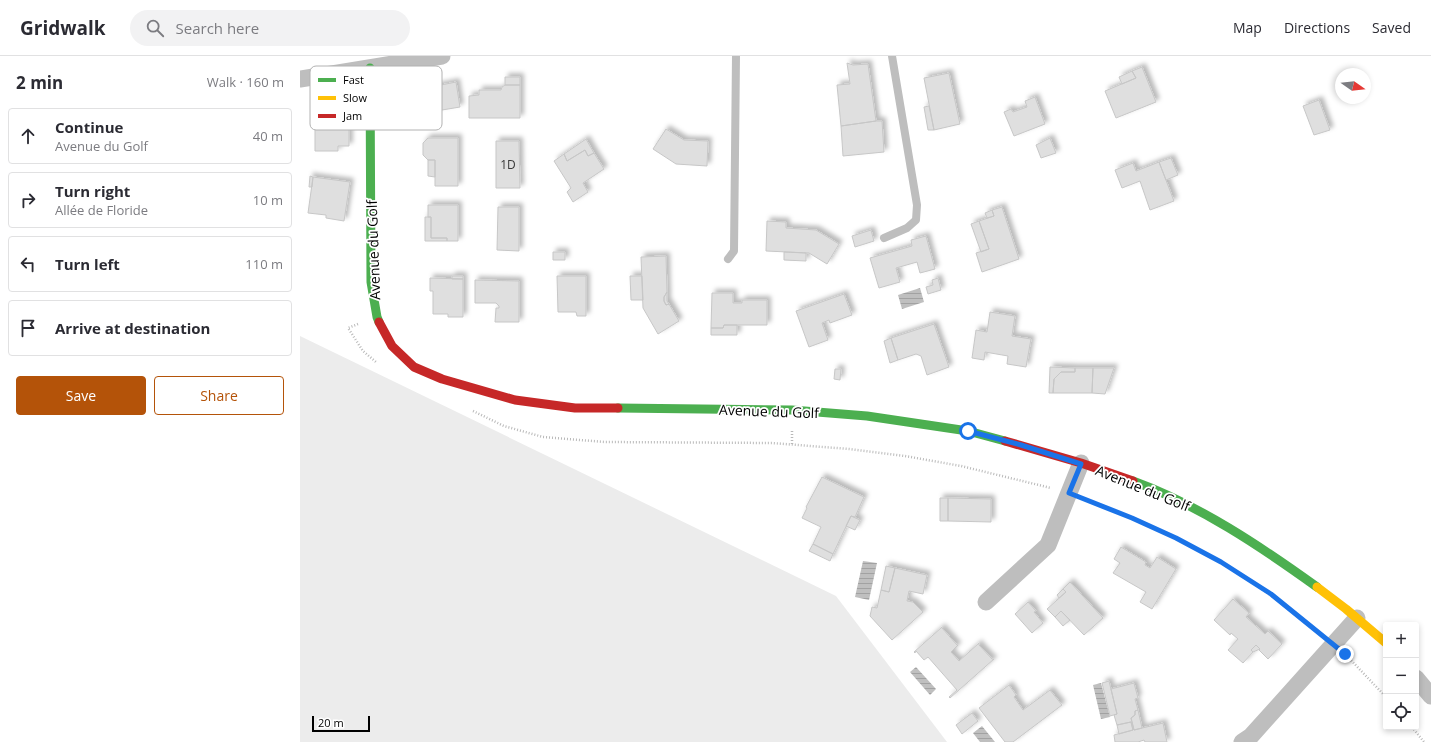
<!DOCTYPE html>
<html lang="en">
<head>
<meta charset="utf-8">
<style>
	body { margin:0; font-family:"Open Sans",sans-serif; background:#f2f2f3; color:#2b2b33 }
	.controls { position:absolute; right:12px; bottom:12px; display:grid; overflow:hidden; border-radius:4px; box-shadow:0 2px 6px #0003 }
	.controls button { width:36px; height:36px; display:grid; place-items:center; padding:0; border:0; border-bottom:1px solid #e1e1e2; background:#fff; color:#2b2b33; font:20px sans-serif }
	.compass { position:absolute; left:1035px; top:12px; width:36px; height:36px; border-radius:50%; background:#fff; box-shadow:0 2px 6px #0003; rotate:104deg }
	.scale { position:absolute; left:12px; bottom:10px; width:58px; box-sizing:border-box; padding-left:4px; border:2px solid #000; border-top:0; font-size:11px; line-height:14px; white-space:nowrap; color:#000; -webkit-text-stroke:3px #fff; paint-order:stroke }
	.stop { position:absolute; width:12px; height:12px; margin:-9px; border:3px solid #1a73e8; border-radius:50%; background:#fff }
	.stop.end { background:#1a73e8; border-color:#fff; box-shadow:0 1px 4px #0008 }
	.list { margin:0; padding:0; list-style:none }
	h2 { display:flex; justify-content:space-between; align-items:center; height:52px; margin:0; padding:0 16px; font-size:17px }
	h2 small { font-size:13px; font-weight:400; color:#7c7c81 }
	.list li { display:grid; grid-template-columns:26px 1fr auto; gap:12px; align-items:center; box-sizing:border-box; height:56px; margin:0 8px 8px; padding:0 8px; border:1px solid #e1e1e2; border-radius:4px }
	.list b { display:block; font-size:15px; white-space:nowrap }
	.list p { margin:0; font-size:13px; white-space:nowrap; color:#7c7c81 }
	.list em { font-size:13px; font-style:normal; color:#7c7c81 }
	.actions { display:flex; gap:8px; padding:12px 16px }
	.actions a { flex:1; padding:9px 0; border:1px solid #b45309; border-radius:4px; text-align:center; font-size:14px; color:#b45309 }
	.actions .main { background:#b45309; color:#fff }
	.icon { flex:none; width:22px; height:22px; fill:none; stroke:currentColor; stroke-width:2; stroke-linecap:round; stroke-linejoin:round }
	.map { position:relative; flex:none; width:1131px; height:686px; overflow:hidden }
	header { display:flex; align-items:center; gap:24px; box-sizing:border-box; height:56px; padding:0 20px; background:#fff; border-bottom:1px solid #e1e1e2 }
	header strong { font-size:19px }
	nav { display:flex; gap:22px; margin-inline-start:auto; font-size:14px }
	.search { width:280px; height:36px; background:#f2f2f3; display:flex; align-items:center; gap:10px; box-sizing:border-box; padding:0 14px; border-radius:22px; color:#7c7c81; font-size:15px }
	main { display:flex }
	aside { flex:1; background:#fff }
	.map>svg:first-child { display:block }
	.grass { fill:#ececec }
	.water { fill:url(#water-rules) }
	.building { fill:#dfdfdf; stroke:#c7c7c7; filter:url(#shadow) }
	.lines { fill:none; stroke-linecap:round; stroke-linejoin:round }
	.path { stroke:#b9b9b9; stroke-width:2.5; stroke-dasharray:1 2; stroke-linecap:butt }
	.lane { stroke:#bebebe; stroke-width:8 }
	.street { stroke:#bebebe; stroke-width:17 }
	.fast { stroke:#4caf50; stroke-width:9 }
	.slow { stroke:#ffc107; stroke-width:9 }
	.jam { stroke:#c62828; stroke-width:9 }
	.route { stroke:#1a73e8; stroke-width:5 }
	.labels { text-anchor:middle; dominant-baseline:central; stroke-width:3.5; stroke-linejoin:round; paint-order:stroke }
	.number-label { font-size:12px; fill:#383838 }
	.street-label { font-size:14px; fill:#000; stroke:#fff }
	.key { fill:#fff; stroke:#b2b2b2; stroke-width:1 }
	.key-label { font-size:11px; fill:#000 }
</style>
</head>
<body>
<header>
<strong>Gridwalk</strong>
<div class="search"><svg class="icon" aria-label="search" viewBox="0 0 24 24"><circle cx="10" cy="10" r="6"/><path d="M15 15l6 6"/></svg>Search here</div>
<nav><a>Map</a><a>Directions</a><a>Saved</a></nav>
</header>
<main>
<aside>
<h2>2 min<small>Walk · 160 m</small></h2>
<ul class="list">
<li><svg class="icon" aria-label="ahead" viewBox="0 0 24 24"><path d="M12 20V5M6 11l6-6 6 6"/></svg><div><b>Continue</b><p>Avenue du Golf</p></div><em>40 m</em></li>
<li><svg class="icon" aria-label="right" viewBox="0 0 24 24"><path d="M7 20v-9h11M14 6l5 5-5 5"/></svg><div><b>Turn right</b><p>Allée de Floride</p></div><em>10 m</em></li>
<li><svg class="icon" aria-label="left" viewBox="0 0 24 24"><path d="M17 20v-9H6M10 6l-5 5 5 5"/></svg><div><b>Turn left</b></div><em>110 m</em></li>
<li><svg class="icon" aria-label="arrive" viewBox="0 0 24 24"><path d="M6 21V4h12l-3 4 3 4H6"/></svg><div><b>Arrive at destination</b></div></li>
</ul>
<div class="actions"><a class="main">Save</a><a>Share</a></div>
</aside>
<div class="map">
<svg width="1131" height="686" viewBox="0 0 1131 686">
	<defs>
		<pattern id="water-rules" width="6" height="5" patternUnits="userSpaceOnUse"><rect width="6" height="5" fill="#bfbfbf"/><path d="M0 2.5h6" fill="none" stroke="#a2a2a2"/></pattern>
		<filter id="shadow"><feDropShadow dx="3.5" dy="-3.5" stdDeviation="2" flood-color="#0004"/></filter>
	</defs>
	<rect width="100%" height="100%" fill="#fff"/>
	<path class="grass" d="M0,280L536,540L647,686H0Z"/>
	<path class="water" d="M620,232L624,246L602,253L598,239Z
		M563,505L577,507L569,544L555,541Z
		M616,611L636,633L630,639L610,616Z
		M801,627L810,661L801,663L793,629Z
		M682,670L695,686H680L673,677Z"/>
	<path class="building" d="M547,7L553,9L568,8L576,65L541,70L537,29L550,28Z
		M842,11L856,46L816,62L805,35L836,22L832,15Z
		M832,15L836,22L822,28L819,21Z
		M649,17L660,68L634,74L624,22Z
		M205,21H220V29H205Z
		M156,26L160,51L130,56L126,32Z
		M205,29H220V62H169V40L179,39V34H201L202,31Z
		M735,41L745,68L714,80L704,56L711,53L713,56L727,51L725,45Z
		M1019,44L1030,74L1014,79L1003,50Z
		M629,50L634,74H628L624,51Z
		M15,51H49V90H38V95H15Z
		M576,65H582L584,96L543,100L541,70Z
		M366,73L384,84L408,85L407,110L376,108L353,93Z
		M128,82H158V130H135V104H128L123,99V87Z
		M750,82L756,97L741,102L736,89Z
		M286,83L294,97L288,100L285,94L267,105L264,98Z
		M196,85H219L220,132H196Z
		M285,94L288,100L294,97L304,113L283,127L288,136L273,146L267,136L271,132L254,105L264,98L267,105Z
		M871,102L878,119L866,124L859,106Z
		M128,104H135V121L128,120Z
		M859,106L874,145L850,154L840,125L822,132L815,114L833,107L836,115Z
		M10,120L13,121L12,131H9Z
		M13,121L50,126L44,165L26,162V159L8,157Z
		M128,149H158V185H147V182H131V161H128Z
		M198,151H219V195L197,194Z
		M702,151L719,203L682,216L676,197L689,193L679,165L694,160L692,154Z
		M692,154L694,160L687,162L685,157Z
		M125,161H131V182H147V185H125Z
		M467,165L486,166V172L516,174L539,188L527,208L509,197L466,195Z
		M679,165L689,193L681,196L671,168Z
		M571,174L574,185L555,191L552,180Z
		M626,180L635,213L620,217L617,206L596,212L600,226L579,232L570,202L612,190L611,184Z
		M253,196H265V204H253Z
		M484,196L506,197V205L484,204Z
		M366,200L367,236L364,241V245L366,249L369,248L379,265L358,278L343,252L341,201Z
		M152,220H163V223H152Z
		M257,220H286V260H277L276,256H258Z
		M330,220H342L343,244H331Z
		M130,222L163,223V261H148V258H133V235H130Z
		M638,222L641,234L628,238L626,231L633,229L632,224Z
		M175,224L219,225V266H195L196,252H199V250L196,247H175Z
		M367,236V245L369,248L366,249L364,245V241Z
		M412,237H433V247H442V244H467V269H424L423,272H411Z
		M544,238L552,259L530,267L529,264L522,267L528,284L509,291L496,255Z
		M690,256L715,260L712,280L731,283L726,311L707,308L708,300L685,296L684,304L672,302L676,274L687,276Z
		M634,268L649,311L627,319L621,300L616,298L598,304L591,282Z
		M424,269H437V279H411V272H423Z
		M591,282L598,304L590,307L584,285Z
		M750,311L775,312V316H761L754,323L753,337H749Z
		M775,312H793L792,337H753L754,323L761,316H775Z
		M793,312H814L805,338L792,337Z
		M535,313H541L540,324L534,323Z
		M522,421L564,441L555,461L551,460L533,498L513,488L521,471L502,462L507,452L506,451Z
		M640,442H648V465H640Z
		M648,442L691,443V466L648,465Z
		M551,460L560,464L555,474L546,470Z
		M513,488L533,498L530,505L509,495Z
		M821,491L846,506L845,509L850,512L857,501L876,513L852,553L840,546L846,536L813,517L820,507L814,503Z
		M586,510L595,512L589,536L581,534Z
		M595,512L627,519L623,538L609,535L607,545L613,546L623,556L592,584L570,560L572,551L577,552L581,534L589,536Z
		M770,526L803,562L784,579L761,555L755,561L747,553L766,536L763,533Z
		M763,533L766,536L759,542L757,539Z
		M933,543L949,557L946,561L965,578L968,575L982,588L968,603L959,594L960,593L956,589L951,594L953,596L943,607L928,594L938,583L931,577L930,579L914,564Z
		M728,546L736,555L734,556L743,567L732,577L715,558Z
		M761,555L770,564L763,570L755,561Z
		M642,571V572L657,589H658L651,596L659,605L679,587V589L692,603H694L650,642L649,641L657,634L628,601L624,604L616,595L615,597L614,596Z
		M956,589L960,593L953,596L951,594Z
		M809,625L817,658L810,660L802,627Z
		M834,627L838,642L835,643L838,654L835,655V659L831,662L834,674L863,667L867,686H845L844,684L838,686H815L814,679L833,674L831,666L817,669L814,659L817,658L811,633Z
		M709,629L716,639L714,641L723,654L750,634L762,649L713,686H705L679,652Z
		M838,654L842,672L834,674L831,662L835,659V655Z
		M672,657L678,665L662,678L656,669Z
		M831,666L833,674L819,678L817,669Z"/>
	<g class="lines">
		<path class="path" d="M58,268L48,272L63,295L76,306
			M173,355L204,370L243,381L305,386L472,387L549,393L605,400L661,410L751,432
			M492,388V375
			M786,443C832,462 878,481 921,506C956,527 988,552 1020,577
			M1047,600L1086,641
			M1112,671L1124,686"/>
		<path class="lane" d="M584,182L607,172L616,164L617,149L592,0
			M428,203L434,195L436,0"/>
		<path class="street" d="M0,23L142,0
			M686,546L748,489L781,407
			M1116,622L1131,640
			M942,686L951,680L1057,562"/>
		<path class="fast" d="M70,12L71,226L77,261L79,266
			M318,352L492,354L567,360L668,375L705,385
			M833,425C899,449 960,490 1017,531"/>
		<path class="slow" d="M1017,531L1046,553L1086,587"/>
		<path class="jam" d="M79,266L92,290L114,311L142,323L215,344L275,352H318
			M705,385L781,407L833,425"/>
	</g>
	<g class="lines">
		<path class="route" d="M668,375L721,389L781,408L769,437L832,462L876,482L921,506L971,538L1045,598"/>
	</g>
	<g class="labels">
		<g class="number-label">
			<text x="208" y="108">1D</text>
		</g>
		<g class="street-label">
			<text transform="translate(73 194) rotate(-92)">Avenue du Golf</text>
			<text transform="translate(469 355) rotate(2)">Avenue du Golf</text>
			<text transform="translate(843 432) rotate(22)">Avenue du Golf</text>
		</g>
	</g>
	<rect x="10" y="10" width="132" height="64" rx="6" class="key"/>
	<rect x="18" y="22" width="18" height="4" fill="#4caf50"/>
	<rect x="18" y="40" width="18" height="4" fill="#ffc107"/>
	<rect x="18" y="58" width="18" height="4" fill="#c62828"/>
	<g class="key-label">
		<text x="43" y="28">Fast</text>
		<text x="43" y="46">Slow</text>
		<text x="43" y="64">Jam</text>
	</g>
</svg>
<div class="controls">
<button>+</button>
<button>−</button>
<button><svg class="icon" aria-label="locate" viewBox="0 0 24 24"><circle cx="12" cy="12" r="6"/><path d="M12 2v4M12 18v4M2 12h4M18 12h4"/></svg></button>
</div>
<svg class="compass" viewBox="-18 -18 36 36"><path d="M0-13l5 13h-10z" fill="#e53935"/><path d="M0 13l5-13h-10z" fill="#7c7c81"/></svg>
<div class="scale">20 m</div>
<div class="stop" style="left:668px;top:375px"></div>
<div class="stop end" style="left:1045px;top:598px"></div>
</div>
</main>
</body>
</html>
